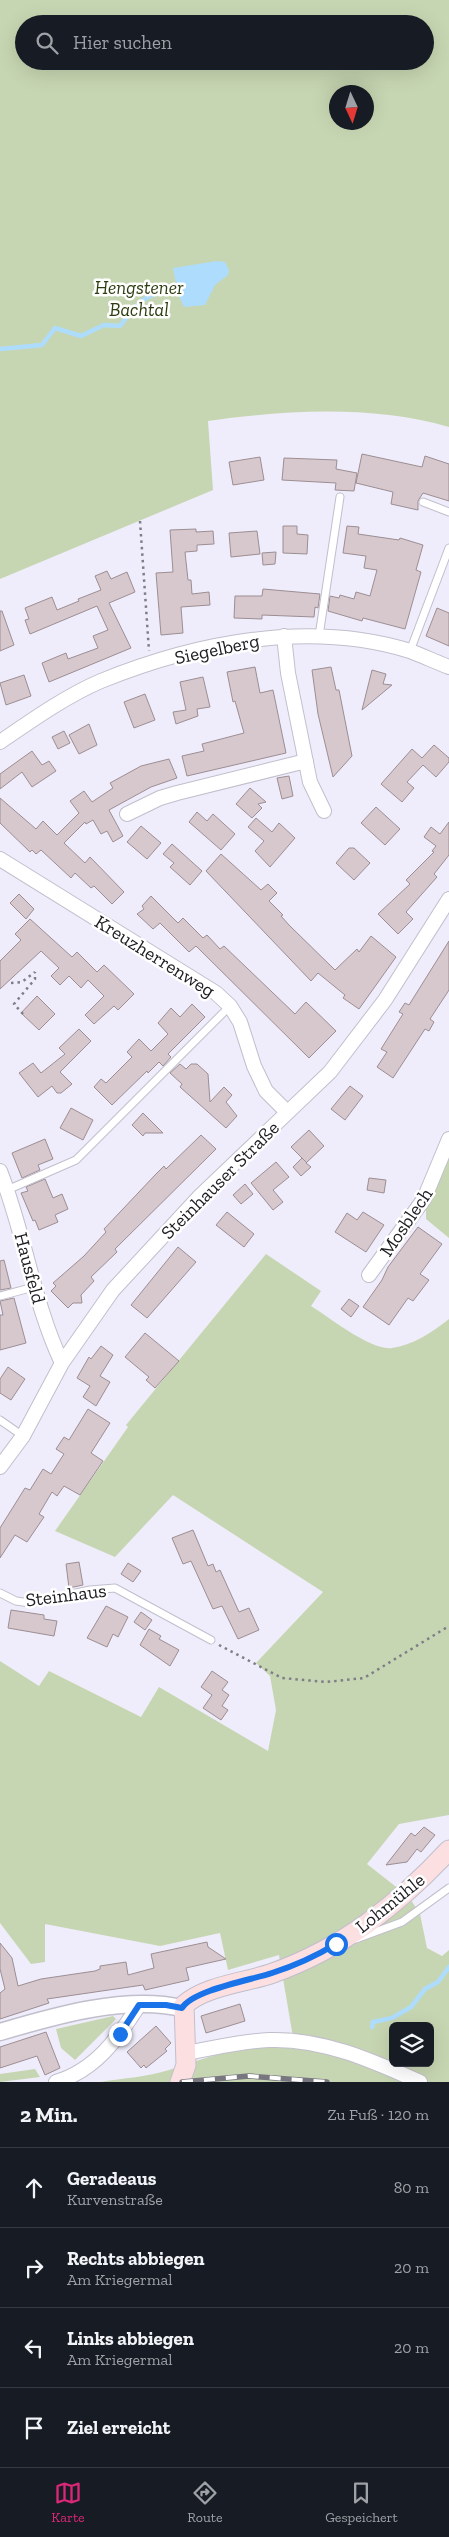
<!DOCTYPE html>
<html lang="de">
<head>
<meta charset="utf-8">
<style>
	body { margin:0; font-family:"Zilla Slab",serif; background:#20242c; color:#f1f3f6 }
	.controls { position:absolute; right:15px; bottom:15px; display:grid; overflow:hidden; border-radius:8px; box-shadow:0 5px 20px #0002 }
	.controls button { width:45px; height:45px; display:grid; place-items:center; padding:0; border:0; border-bottom:1px solid #363941; background:#171b24; color:#f1f3f6; font:25px sans-serif }
	.compass { position:absolute; left:329px; top:85px; width:45px; height:45px; border-radius:50%; background:#171b24; box-shadow:0 5px 20px #0002; rotate:176deg }
	.stop { position:absolute; width:15px; height:15px; margin:-11px; border:4px solid #1a73e8; border-radius:50%; background:#fff }
	.stop.end { background:#1a73e8; border-color:#fff; box-shadow:0 1px 5px #0008 }
	.list { margin:0; padding:0; list-style:none }
	h2 { display:flex; justify-content:space-between; align-items:center; height:65px; margin:0; padding:0 20px; font-size:21px }
	h2 small { font-size:16px; font-weight:400; color:#9ea1a6 }
	.list li { display:grid; grid-template-columns:32px 1fr auto; gap:15px; align-items:center; box-sizing:border-box; height:80px; padding:0 20px; border-top:1px solid #363941 }
	.list b { display:block; font-size:19px; white-space:nowrap }
	.list p { margin:0; font-size:16px; white-space:nowrap; color:#9ea1a6 }
	.list em { font-size:16px; font-style:normal; color:#9ea1a6 }
	.icon { flex:none; width:28px; height:28px; fill:none; stroke:currentColor; stroke-width:2; stroke-linecap:round; stroke-linejoin:round }
	.map { position:relative; flex:none; width:449px; height:2082px; overflow:hidden }
	.search { position:absolute; background:#171b24; box-shadow:0 5px 20px #0002; left:15px; right:15px; top:15px; height:55px; display:flex; align-items:center; gap:12px; box-sizing:border-box; padding:0 18px; border-radius:28px; color:#9ea1a6; font-size:19px }
	.sheet { height:385px; background:#171b24 }
	nav { display:flex; justify-content:space-around; align-items:center; box-sizing:border-box; height:70px; border-top:1px solid #363941; background:#171b24; font-size:14px; color:#9ea1a6 }
	nav a { display:grid; justify-items:center; gap:2px }
	nav .on { color:#db2777 }
	.map>svg:first-child { display:block }
	.green { fill:#c7d6b2; fill-rule:evenodd }
	.water { fill:#aedcfd }
	.lines { fill:none; stroke-linecap:round; stroke-linejoin:round }
	.stream { stroke:#aedcfd; stroke-width:4.5 }
	.building { fill:#d7c8ce; stroke:#9c8e93 }
	.service-casing { stroke:#c1bfcc; stroke-width:9 }
	.minor-casing { stroke:#c1bfcc; stroke-width:16 }
	.tertiary-casing { stroke:#c1bfcc; stroke-width:19 }
	.secondary-casing { stroke:#c1bfcc; stroke-width:21 }
	.path { stroke:#7f7e87; stroke-width:2.5; stroke-dasharray:2.5 4; stroke-linecap:butt }
	.service { stroke:#fff; stroke-width:7 }
	.minor { stroke:#fff; stroke-width:14 }
	.tertiary { stroke:#fff; stroke-width:16 }
	.secondary { stroke:#fbdfe1; stroke-width:19 }
	.rail-casing { stroke:#787780; stroke-width:5.5 }
	.rail { stroke:#fff; stroke-width:4; stroke-dasharray:11; stroke-linecap:butt }
	.route { stroke:#1a73e8; stroke-width:6 }
	.labels { text-anchor:middle; dominant-baseline:central; stroke-width:5; stroke-linejoin:round; paint-order:stroke }
	.park-label { font-size:19px; font-style:italic; fill:#2e3d11; stroke:#fff }
	.street-label { font-size:19px; fill:#1c1b20; stroke:#fff }
</style>
</head>
<body>
<div class="map">
<svg width="449" height="2082" viewBox="0 0 449 2082">
	<rect width="100%" height="100%" fill="#efedfb"/>
	<path class="green" d="M0,0H449V427C372,405 287,410 208,421L213,490L0,579ZM24,24H425V61H24ZM336,92H366V122H336Z
		M449,1158V1238L426,1219V1204Z
		M266,1254L321,1291L311,1306C329,1317 371,1351 392,1348C413,1345 433,1332 449,1319V1815L399,1824L367,1864L409,1897L420,1914L427,1948L442,1956L449,1950V2082H101C123,2078 148,2077 169,2070C211,2057 250,2040 295,2049L279,1955L228,1970L220,1933L160,1946L45,1924V1962L31,1964L0,1923V1661L39,1686L49,1671L141,1717L159,1687L268,1751L276,1710L270,1676L256,1663L323,1592L173,1495L115,1557L55,1531L128,1427L126,1425ZM393,2026H430V2063H393Z
		M113,2016L116,2019L75,2060L61,2048L56,2029Z
		M35,2069L40,2077L0,2082V2074Z"/>
	<path class="water" d="M217,261L225,262L229,270L228,275L215,285L205,305L184,307L178,294L173,268Z"/>
	<g class="lines">
		<path class="stream" d="M0,349L42,345L55,328L81,336L104,325L120,326C138,301 145,294 177,288
			M372,2027L373,2022L392,2018L411,2007L425,1989L438,1982L449,1967"/>
	</g>
	<path class="building" d="M362,454L422,467L425,456L449,464V501L423,493L418,501V510L391,504L393,492L356,483Z
		M260,457L264,480L233,485L229,462Z
		M284,458L337,460L336,469L357,473L354,491L335,490L336,483L282,480Z
		M283,526H297V534L308,535L307,554L283,553Z
		M347,526L359,527L358,534L399,540L400,538L423,545L416,570L421,572L405,629L363,618L362,621L328,611L330,596L339,598L340,595L354,599L356,592L370,596L377,570L364,568L366,556L343,553Z
		M196,529V532L213,531L214,544L197,545V551L185,552L188,580H191L192,594L209,592L210,605L181,607L183,633L161,635L156,573L173,572L170,530Z
		M257,531L260,554L231,557L229,533Z
		M276,552L275,564L263,565L262,553Z
		M107,571L111,579L127,572L135,592L109,603L131,648L49,682L42,663L66,653L68,659L98,648L93,636L108,630L97,606L30,634L25,620L29,619L25,608L52,597L57,610L79,601L78,599L101,590L95,576Z
		M263,589L320,594L318,608L315,607L314,617L262,615V619L234,618L235,596H262Z
		M437,608L449,613V646L426,636Z
		M0,611H2L14,645L0,651Z
		M255,667L260,693L273,690L286,753L187,776L182,756L204,751L202,744L244,733L235,701L233,702L227,672Z
		M331,667L336,690H339L352,756L333,777L318,714L312,670Z
		M372,670L386,674L383,684L392,685L362,710Z
		M24,675L31,696L6,705L0,683Z
		M203,677L210,707L197,709L198,716L176,724L173,712L186,710L180,682Z
		M145,694L155,720L134,728L124,702Z
		M89,724L97,745L79,754L69,735Z
		M64,731L70,743L58,749L52,737Z
		M434,745L449,758V762L436,777L423,765L407,782L414,788L402,802L381,784L412,749L422,758Z
		M32,751L42,765L49,761L56,771L32,787L22,772L0,789V774Z
		M169,759L177,778L151,787L109,810L123,836L113,842L107,831L101,834L93,820L86,824L85,822L64,843L85,863L90,857L124,892L112,904L94,886L91,888L75,873L71,878L41,850L36,854L32,850L30,852L0,823V798L36,829L43,821L57,835L79,813L70,801L84,791L92,802L113,788L110,783L141,766Z
		M289,776L293,796L282,799L277,778Z
		M250,788L266,802L258,804L262,808L252,818L236,804Z
		M376,807L400,829L385,845L361,823Z
		M197,812L207,821L213,814L235,834L221,850L189,822Z
		M256,818L272,832L279,823L295,838L270,867L255,851L264,841L248,827Z
		M449,822V855L434,874L437,877L406,912L413,919L398,934L378,914L410,884L406,880L434,852L432,851L436,846L424,837L431,827L440,834Z
		M141,826L161,843L147,859L127,842Z
		M172,844L202,871L190,885L170,867L174,863L163,854Z
		M349,848H354L370,863L354,880L336,863Z
		M221,854L261,890L268,884L277,893L269,901L283,915L281,916L289,925L335,970L357,949L359,952L371,936L396,957L359,1009L343,998L345,995L318,973L311,981L206,871Z
		M19,894L34,909L26,919L10,903Z
		M151,896L178,923L183,918L203,938L207,935L220,949L224,946L295,1014L306,1002L336,1031L309,1058L196,946L189,952L160,923L153,929L137,914L144,909L142,906Z
		M30,919L72,957L77,952L97,972L104,965L134,994L118,1010L114,1006L94,1024L85,1015L104,996L88,980L81,988L69,976L60,985L51,976L59,968L41,951L0,989V961L21,940L15,934Z
		M449,941V990L430,1019L434,1022L429,1031L425,1029L393,1078L377,1067L387,1052L381,1049L403,1014L399,1012L405,1003L409,1005Z
		M37,996L55,1014L39,1030L21,1013Z
		M192,1004L205,1017L168,1054L171,1057L163,1066L159,1062L148,1073L147,1071L112,1105L94,1087L101,1079L106,1083L132,1057L127,1052L139,1039L151,1051L168,1034L158,1023L171,1008L180,1017Z
		M79,1029L91,1041L60,1072L72,1084L61,1093H57L52,1086L38,1097L19,1073L33,1063L41,1073L65,1054L59,1048Z
		M180,1064L186,1069L191,1064H197L208,1074L210,1102L224,1087L232,1095L226,1102L237,1116L226,1128L180,1087L182,1084L170,1073Z
		M350,1086L363,1096L345,1120L331,1109Z
		M71,1108L93,1120L83,1140L60,1128Z
		M143,1113L163,1133H145L143,1136L132,1125Z
		M309,1130L324,1146L306,1163L311,1167L301,1176L293,1167L302,1158L306,1162L291,1147Z
		M201,1135L216,1149L115,1249L117,1252L91,1277L94,1281L81,1295L82,1303H73L68,1308L51,1291L56,1286L53,1283L84,1256L106,1232L104,1229L156,1174L164,1166L166,1169Z
		M45,1139L53,1159L38,1165L40,1170L22,1178L12,1153Z
		M276,1162L289,1177L273,1190L283,1202L273,1210L251,1183Z
		M369,1178L386,1180L384,1193L367,1190Z
		M45,1179L53,1198L62,1194L68,1209L55,1215L58,1222L39,1230L35,1220L33,1221L21,1193L28,1191L26,1187Z
		M245,1184L253,1194L241,1204L233,1195Z
		M227,1212L254,1234L244,1247L216,1225Z
		M363,1212L384,1225L366,1252L335,1232L347,1213L357,1220Z
		M418,1227L442,1244L420,1274L429,1280L413,1301L408,1298L389,1325L363,1307L382,1280L388,1267Z
		M178,1247L196,1262L147,1318L131,1305Z
		M4,1260L11,1288L0,1290V1261Z
		M14,1298L26,1343L0,1350V1315H3L0,1301Z
		M349,1299L359,1306L351,1317L341,1309Z
		M145,1333L179,1361L155,1388L146,1380L149,1377L125,1357Z
		M101,1346L113,1355L100,1376L110,1382L96,1406L83,1397L90,1386L77,1378L89,1357L91,1359Z
		M8,1367L25,1379L11,1400L0,1393V1379Z
		M88,1409L110,1423L91,1453L103,1461L80,1495L64,1486L57,1496L52,1492L39,1514L44,1517L27,1542L15,1535L0,1558V1528L25,1488L30,1490L43,1469L51,1474L64,1454L56,1449L64,1437L69,1440Z
		M193,1530L208,1566L213,1564L216,1572L220,1570L239,1612L249,1608L259,1630L238,1639L222,1606L213,1609L191,1561L183,1564L172,1538Z
		M79,1562L83,1585L69,1588L66,1564Z
		M128,1563L141,1571L133,1582L121,1574Z
		M106,1606L128,1617L118,1637L113,1634L107,1647L87,1638Z
		M11,1610L44,1615V1619L57,1621L54,1636L8,1628Z
		M141,1612L152,1620L145,1630L134,1622Z
		M149,1629L161,1636L159,1639L179,1650L170,1666L140,1645Z
		M212,1671L228,1682L222,1690L229,1695L222,1706L228,1710L221,1720L203,1708L212,1695L201,1687Z
		M424,1827L435,1835L421,1852L417,1849L407,1862L386,1865L411,1833L415,1836Z
		M207,1942L208,1947L226,1959L186,1968L189,1980L145,1990L143,1985L47,1999L49,2003L0,2019V1993L5,1989L0,1969V1943L12,1958L18,1986L41,1979L95,1971L100,1969V1966L126,1962L128,1975L154,1968L151,1954Z
		M240,2004L245,2021L206,2033L201,2016Z
		M156,2026L171,2043L165,2049L167,2051L146,2068L144,2065L141,2068L127,2052Z
		M46,2032L60,2068L45,2075L37,2056L0,2068V2047Z"/>
	<g class="lines">
		<defs>
			<path id="service" d="M423,502L449,512
				M319,636L340,497
				M410,651L449,548
				M7,1190L76,1160L230,1006
				M0,1296L34,1287
				M0,1420L23,1436
				M0,1593L16,1601L30,1603L90,1590L115,1588L211,1640
				M356,1939L402,1922L449,1888"/>
			<path id="minor" d="M284,636L288,673L310,782L324,811
				M0,742C32,720 66,696 101,681C197,642 309,620 410,651C423,656 436,662 449,667
				M127,814L160,798L177,793L306,761
				M0,859L216,993L230,1006L240,1022L254,1066L266,1091L287,1112
				M0,1171C25,1234 33,1302 62,1363
				M369,1275L424,1199L449,1139
				M0,1467L23,1436L62,1363L113,1290L200,1196L330,1072L385,1000L449,899
				M186,2053C214,2048 241,2041 269,2040C322,2038 373,2061 420,2082
				M56,2082C96,2070 118,2038 139,2005"/>
			<path id="tertiary" d="M0,2032C54,2016 126,1995 182,2008"/>
			<path id="secondary" d="M180,2082L186,2065L184,2005C207,1985 245,1983 273,1973C343,1948 399,1904 449,1850"/>
		</defs>
		<use href="#service" class="service-casing"/>
		<use href="#minor" class="minor-casing"/>
		<use href="#tertiary" class="tertiary-casing"/>
		<use href="#secondary" class="secondary-casing"/>
		<path class="path" d="M140,521L149,651
			M11,983L22,982L35,972
			M23,1014L14,1004L35,979V972
			M219,1645L282,1678L326,1682L364,1678L449,1626"/>
		<use href="#service" class="service"/>
		<use href="#minor" class="minor"/>
		<use href="#tertiary" class="tertiary"/>
		<use href="#secondary" class="secondary"/>
		<defs>
			<path id="rail" d="M182,2082L249,2076L327,2082"/>
		</defs>
		<use href="#rail" class="rail-casing"/>
		<use href="#rail" class="rail"/>
	</g>
	<g class="lines">
		<path class="route" d="M120,2034L139,2005H166L182,2008C193,1990 251,1980 272,1973C294,1966 316,1956 336,1944"/>
	</g>
	<g class="labels">
		<g class="park-label">
			<text x="139" y="287">Hengstener<tspan x="139" dy="22">Bachtal</tspan></text>
		</g>
		<g class="street-label">
			<text transform="translate(217 649) rotate(-12)">Siegelberg</text>
			<text transform="translate(155 956) rotate(32)">Kreuzherrenweg</text>
			<text transform="translate(220 1180) rotate(-45)">Steinhauser Straße</text>
			<text transform="translate(406 1222) rotate(-56)">Mosblech</text>
			<text transform="translate(30 1268) rotate(75)">Hausfeld</text>
			<text transform="translate(66 1595) rotate(-7)">Steinhaus</text>
			<text transform="translate(390 1903) rotate(-39)">Lohmühle</text>
		</g>
	</g>
</svg>
<div class="controls">
<button><svg class="icon" aria-label="layers" viewBox="0 0 24 24"><path d="M12 4l9 5-9 5-9-5zM3 14l9 5 9-5"/></svg></button>
</div>
<svg class="compass" viewBox="-18 -18 36 36"><path d="M0-13l5 13h-10z" fill="#e53935"/><path d="M0 13l5-13h-10z" fill="#9ea1a6"/></svg>
<div class="stop" style="left:336px;top:1944px"></div>
<div class="stop end" style="left:120px;top:2034px"></div>
<div class="search"><svg class="icon" aria-label="search" viewBox="0 0 24 24"><circle cx="10" cy="10" r="6"/><path d="M15 15l6 6"/></svg>Hier suchen</div>
</div>
<section class="sheet">
<h2>2 Min.<small>Zu Fuß · 120 m</small></h2>
<ul class="list">
<li><svg class="icon" aria-label="ahead" viewBox="0 0 24 24"><path d="M12 20V5M6 11l6-6 6 6"/></svg><div><b>Geradeaus</b><p>Kurvenstraße</p></div><em>80 m</em></li>
<li><svg class="icon" aria-label="right" viewBox="0 0 24 24"><path d="M7 20v-9h11M14 6l5 5-5 5"/></svg><div><b>Rechts abbiegen</b><p>Am Kriegermal</p></div><em>20 m</em></li>
<li><svg class="icon" aria-label="left" viewBox="0 0 24 24"><path d="M17 20v-9H6M10 6l-5 5 5 5"/></svg><div><b>Links abbiegen</b><p>Am Kriegermal</p></div><em>20 m</em></li>
<li><svg class="icon" aria-label="arrive" viewBox="0 0 24 24"><path d="M6 21V4h12l-3 4 3 4H6"/></svg><div><b>Ziel erreicht</b></div></li>
</ul>
</section>
<nav>
<a class="on"><svg class="icon" aria-label="map" viewBox="0 0 24 24"><path d="M3 6l6-2 6 2 6-2v14l-6 2-6-2-6 2zM9 4v14M15 6v14"/></svg>Karte</a>
<a><svg class="icon" aria-label="directions" viewBox="0 0 24 24"><path d="M12 3l9 9-9 9-9-9zM9 14v-3h6M13 9l2 2-2 2"/></svg>Route</a>
<a><svg class="icon" aria-label="saved" viewBox="0 0 24 24"><path d="M7 4h10v16l-5-4-5 4z"/></svg>Gespeichert</a>
</nav>
</body>
</html>
